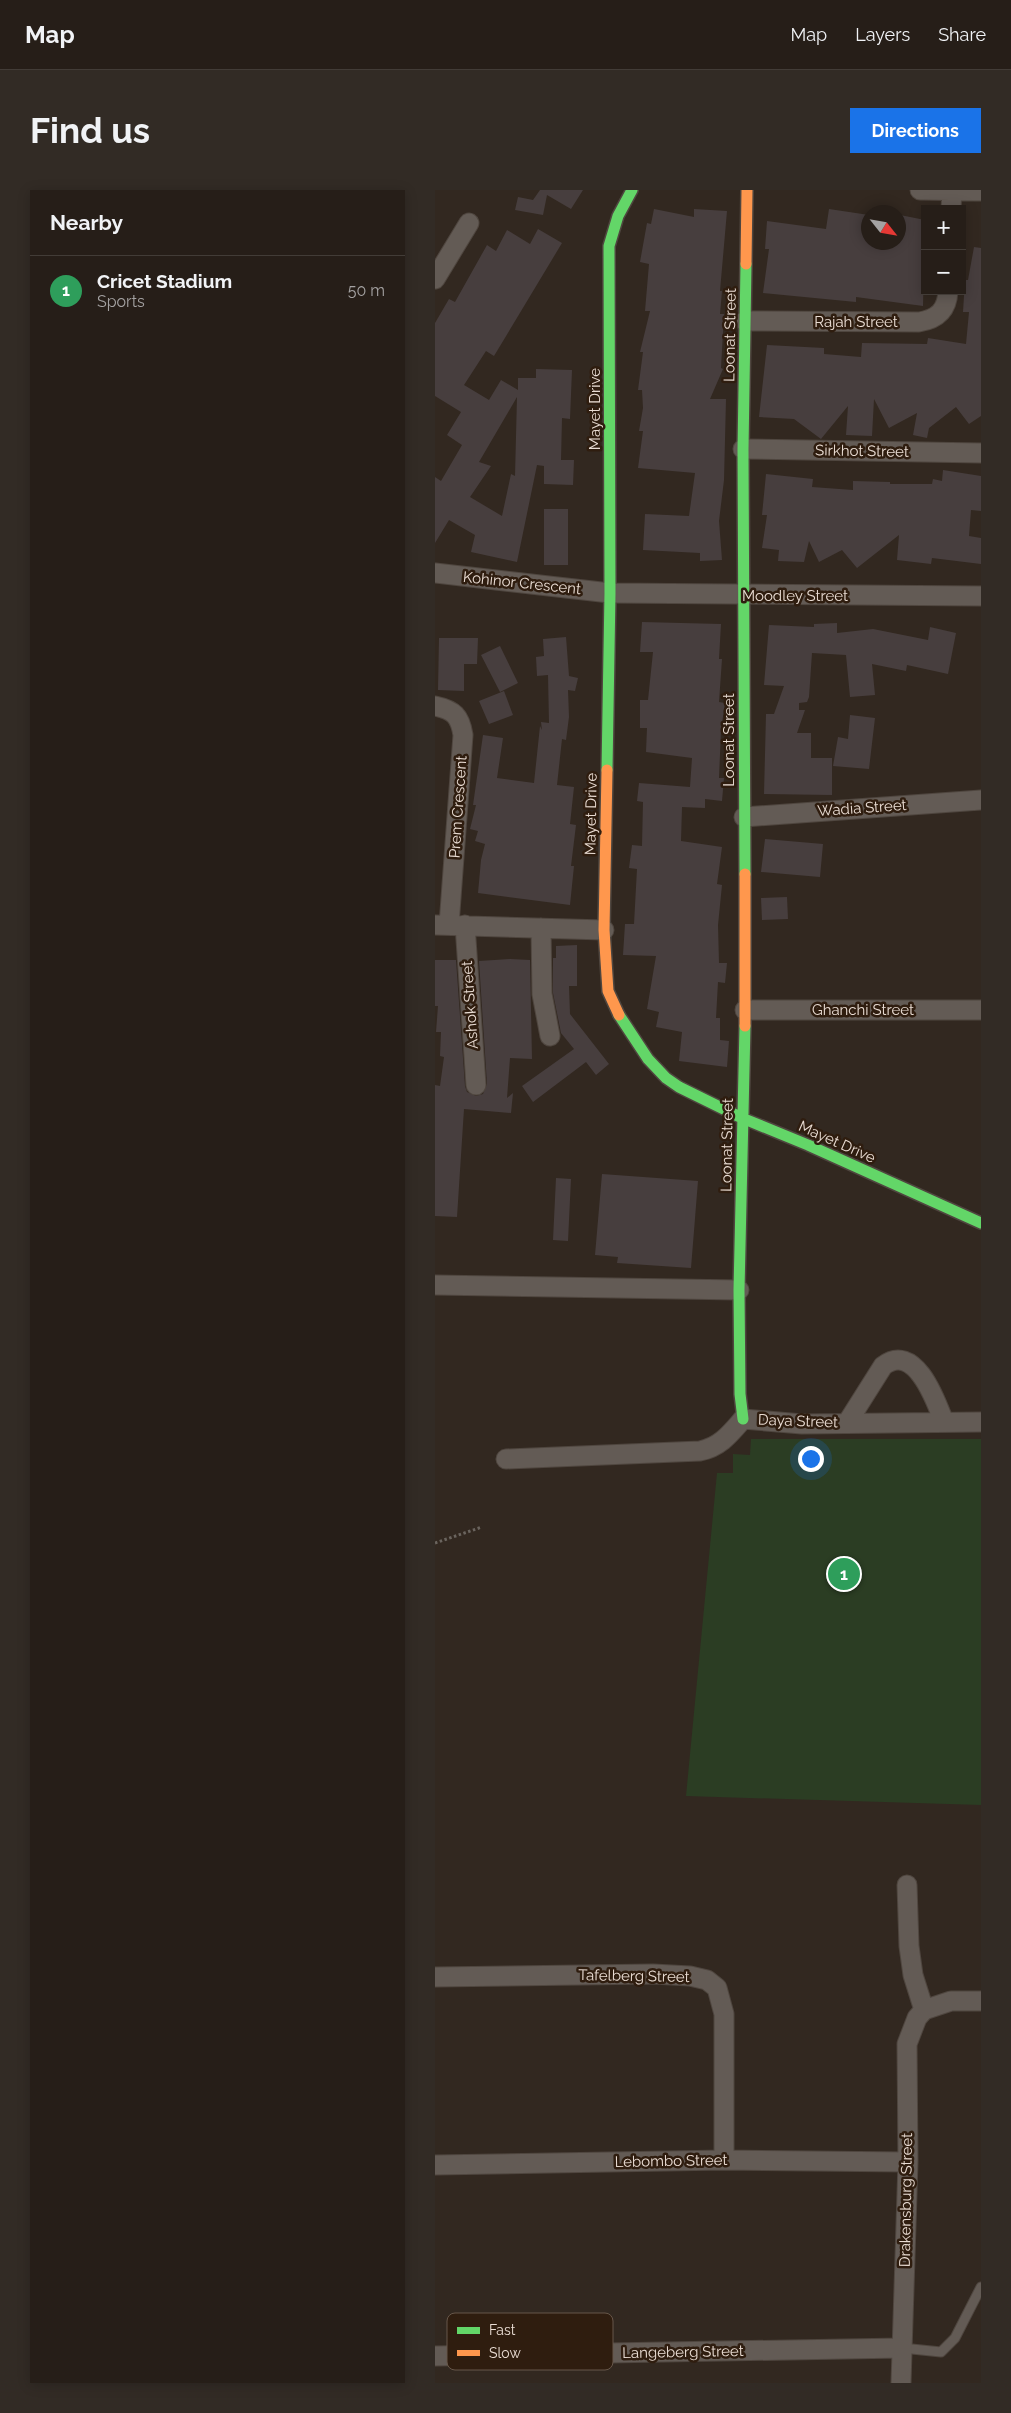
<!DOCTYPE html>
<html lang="en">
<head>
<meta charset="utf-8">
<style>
	body { margin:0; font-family:Raleway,sans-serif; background:#322b25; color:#f1f3f6 }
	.controls { position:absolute; right:15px; top:15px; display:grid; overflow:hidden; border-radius:0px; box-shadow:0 2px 12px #0003 }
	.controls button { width:45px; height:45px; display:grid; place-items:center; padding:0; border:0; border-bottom:1px solid #423c37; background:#261e18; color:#f1f3f6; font:25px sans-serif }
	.compass { position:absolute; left:426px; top:15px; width:45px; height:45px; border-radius:50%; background:#261e18; box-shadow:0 2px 12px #0003; rotate:121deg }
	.you { position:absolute; left:375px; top:1268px; width:18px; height:18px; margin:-12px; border:4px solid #fff; border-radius:50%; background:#1a73e8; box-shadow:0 0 0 8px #1a73e833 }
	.badge { display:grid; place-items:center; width:32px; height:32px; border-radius:50%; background:#1a73e8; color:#fff; font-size:16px; font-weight:700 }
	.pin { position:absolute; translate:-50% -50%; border:2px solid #fff; box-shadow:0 1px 5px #0006 }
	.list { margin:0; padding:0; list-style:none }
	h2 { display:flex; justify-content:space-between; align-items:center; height:65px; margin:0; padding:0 20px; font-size:21px }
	h2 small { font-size:16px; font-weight:400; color:#a4a2a2 }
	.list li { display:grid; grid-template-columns:32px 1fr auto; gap:15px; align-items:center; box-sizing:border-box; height:70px; padding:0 20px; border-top:1px solid #423c37 }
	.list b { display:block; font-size:19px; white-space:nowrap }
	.list p { margin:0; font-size:16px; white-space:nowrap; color:#a4a2a2 }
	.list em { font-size:16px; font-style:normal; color:#a4a2a2 }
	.map { position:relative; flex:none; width:546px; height:2193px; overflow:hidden; border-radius:0px }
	header { display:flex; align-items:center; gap:30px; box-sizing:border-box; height:70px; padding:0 25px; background:#261e18; border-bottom:1px solid #423c37 }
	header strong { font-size:24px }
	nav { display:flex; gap:28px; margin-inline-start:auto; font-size:18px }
	.intro { display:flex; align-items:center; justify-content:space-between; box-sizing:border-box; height:120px; padding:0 30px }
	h1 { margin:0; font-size:35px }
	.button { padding:12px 22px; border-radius:0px; background:#1a73e8; color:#fff; font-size:18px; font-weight:700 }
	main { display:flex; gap:30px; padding:0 30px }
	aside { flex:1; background:#261e18; border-radius:0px; box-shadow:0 2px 12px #0003 }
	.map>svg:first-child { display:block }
	.green { fill:#2b3d23 }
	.building { fill:#473e3e; fill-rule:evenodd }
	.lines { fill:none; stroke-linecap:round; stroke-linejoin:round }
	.lane-casing { stroke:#4f463f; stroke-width:11 }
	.street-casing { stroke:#4f463f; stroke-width:21 }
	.fast-casing { stroke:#4f463f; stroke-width:14 }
	.slow-casing { stroke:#4f463f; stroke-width:14 }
	.path { stroke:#6a645e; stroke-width:3; stroke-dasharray:2.5 2.5; stroke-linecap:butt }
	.lane { stroke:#635b55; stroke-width:9 }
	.street { stroke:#635b55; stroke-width:19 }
	.fast { stroke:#63d668; stroke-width:11 }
	.slow { stroke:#ff974d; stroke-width:11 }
	.labels { text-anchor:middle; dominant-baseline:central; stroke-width:5; stroke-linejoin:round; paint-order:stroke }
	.street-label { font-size:15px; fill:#eaddd4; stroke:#2f1d0f }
	.key { fill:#2f1d0f; stroke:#67574a; stroke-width:1 }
	.key-label { font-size:14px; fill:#eaddd4 }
</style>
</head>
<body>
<header>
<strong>Map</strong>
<nav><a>Map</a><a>Layers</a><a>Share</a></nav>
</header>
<div class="intro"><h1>Find us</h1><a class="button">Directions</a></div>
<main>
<aside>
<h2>Nearby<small></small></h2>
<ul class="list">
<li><span class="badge" style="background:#2e9e5b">1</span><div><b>Cricet Stadium</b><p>Sports</p></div><em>50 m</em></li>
</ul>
</aside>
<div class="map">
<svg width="546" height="2193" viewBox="0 0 546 2193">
	<rect width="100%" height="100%" fill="#322820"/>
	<path class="green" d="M316,1249H546V1615L251,1606L282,1283H298V1264L315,1265Z"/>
	<path class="building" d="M105,0H148L136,19L112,5L108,25L80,20L83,7L98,10Z
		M219,19L259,27V19L292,21L285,101H287L285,124H289L286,178L288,179L275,209H291L289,290L284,331L287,370L265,371V363L208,360L210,324L254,326L260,283L203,278L208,241H204L208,218L207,200H203L208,162H205L215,121H210L214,74L205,72L212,33L216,34Z
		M394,19L434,25V52H464L465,25L490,30L488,116L421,107V112L328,103L334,59H330L332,31L391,39Z
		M103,39L127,53L59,166L51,161L29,195L54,210L66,190L83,200V188H101V179L137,180L135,229L127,228L126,270H139L138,295L109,294V276L102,275L82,372L36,362L40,345L14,330L0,353V287L6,291L27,255L12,245L26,222L0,206V133L14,109L20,112L52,55L61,61L72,40L95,54ZM82,207L80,286L76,284L67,326L35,307L56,276L44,272Z
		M539,57L546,58V226L534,234L521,217L494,238L492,248L478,245L482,223L454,238L439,209L437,246L411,245L413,216L386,249L359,229L324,227L332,155L389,158V164L426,167L427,153L492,154L493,148L531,154L534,122H528L530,90H533Z
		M508,280L546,286V321L536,320L534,346L546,348V374L497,368L496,374L462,370L464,345L422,378L407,360L384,372L374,351L369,372L343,371L344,360L327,358L332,325H327L331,284L378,289L377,297L418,300V291L455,292V294H497L498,289L507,291Z
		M109,319H133V375H109Z
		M207,432L286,434L284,469H287L284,512L290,513L286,540L284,588H289L287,611L270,609V618L247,617L246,651L287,657L282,694L287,695L283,735L284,773H292L290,793L283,792L281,828H285V850L294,851L292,877L244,871L247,842L221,837L224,822L212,819L221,766L188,765L190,734H199L202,679L194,678L197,655L207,656L208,612L202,611L204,593L255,597L257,568L211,562L212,538H205V510H213L218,462H205Z
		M402,433V443L438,439L493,450L495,437L521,443L513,484L472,475L471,481L437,474L440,505L415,507L411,465L377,463L374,507L372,512L364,513V520H370L362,543H376V568H397V605L329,604L331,524H339L349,496L329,495L334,435L379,437V434Z
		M131,447L134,486L143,488L140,501L133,500L134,527L131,550L127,549L122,595L139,597L135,634L141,635L136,676H139L135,715L43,703L46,670L50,654L40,651L43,641L35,639L41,615H38L48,545L68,548L62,588L99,593L105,536L107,540L106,532L114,533L113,485L102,486L101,467L109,466L108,449Z
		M4,448H43L42,474H29V501L3,500Z
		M65,456L83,493L65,502L46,465Z
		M69,501L78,525L54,534L44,511Z
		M415,525L440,528L434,579L398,576L403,547L413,549Z
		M330,649L388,654L385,687L326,682Z
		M352,707L353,729L327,730L326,708Z
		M142,755V796H134L135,824L174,874L161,885L151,872L98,912L87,896L139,859L126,843L118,803V768H121V756Z
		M75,769L95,770L97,869L75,868L72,908L78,903L76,923L29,919L22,1027L0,1026V895L5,896L9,867L5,866L6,842H1L3,816H0V770H21L30,896L32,902L41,906L48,904L52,894L44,771Z
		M167,984L263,991L256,1078L182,1073L183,1067L160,1065Z
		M121,988L136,989L133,1051L118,1050Z"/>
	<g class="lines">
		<defs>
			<path id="lane" d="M467,2158L506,2162L520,2148L546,2097"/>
			<path id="street" d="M485,0L546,1
				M516,19L517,1
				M0,89L34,33
				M310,131L484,132C502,129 512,121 513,101
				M308,259L546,263
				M0,383L175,403L546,406
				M0,516C19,520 25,526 28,545L14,735
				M309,627L546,610
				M0,735L169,740
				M30,735L41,895
				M106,738L107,804L115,846
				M310,820H546
				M0,1095L304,1100
				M412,1233L448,1176C480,1151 501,1211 509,1232
				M71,1269L265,1261C285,1257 295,1244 308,1229L367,1234L546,1232
				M472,1695L474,1756L478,1785L489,1820
				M0,1787L218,1784L255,1786L272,1790L282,1798L289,1824V1970
				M0,1975L289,1970L473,1972
				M0,2166L466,2158
				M466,2193L473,1972L472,1854L482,1828L489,1820L516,1811H546"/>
			<path id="fast" d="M172,580L175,403L174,56L183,26L197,0
				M310,684L308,259L311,74
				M184,825L213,869L231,888L244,897L307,928L373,955L546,1033
				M308,1229L305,1204L304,1100L310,836"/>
			<path id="slow" d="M311,74L312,0
				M172,580L169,740L173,801L184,825
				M310,684V836"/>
		</defs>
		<use href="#lane" class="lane-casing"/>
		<use href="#street" class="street-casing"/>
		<use href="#fast" class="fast-casing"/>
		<use href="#slow" class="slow-casing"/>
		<path class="path" d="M0,1353L47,1337"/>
		<use href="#lane" class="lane"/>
		<use href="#street" class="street"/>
		<use href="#fast" class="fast"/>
		<use href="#slow" class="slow"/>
	</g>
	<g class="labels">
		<g class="street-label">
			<text x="421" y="132">Rajah Street</text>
			<text transform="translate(295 145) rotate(-89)">Loonat Street</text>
			<text transform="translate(160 219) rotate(-90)">Mayet Drive</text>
			<text transform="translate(427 261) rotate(1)">Sirkhot Street</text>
			<text transform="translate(87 393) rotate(6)">Kohinor Crescent</text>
			<text x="360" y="406">Moodley Street</text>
			<text transform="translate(294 550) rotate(-90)">Loonat Street</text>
			<text transform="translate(23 617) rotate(-86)">Prem Crescent</text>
			<text transform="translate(427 618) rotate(-4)">Wadia Street</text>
			<text transform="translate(156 624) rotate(-89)">Mayet Drive</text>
			<text transform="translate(35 815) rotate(-94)">Ashok Street</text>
			<text x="428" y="820">Ghanchi Street</text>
			<text transform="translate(402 952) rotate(24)">Mayet Drive</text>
			<text transform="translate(292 955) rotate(-89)">Loonat Street</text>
			<text transform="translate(363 1231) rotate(2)">Daya Street</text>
			<text transform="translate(199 1786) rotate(1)">Tafelberg Street</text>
			<text transform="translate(236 1971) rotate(-1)">Lebombo Street</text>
			<text transform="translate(471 2010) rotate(-89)">Drakensburg Street</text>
			<text transform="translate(248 2162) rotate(-1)">Langeberg Street</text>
		</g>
	</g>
	<rect x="12" y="2123" width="166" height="57" rx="8" class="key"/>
	<rect x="22" y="2137" width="23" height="7" fill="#63d668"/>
	<rect x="22" y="2160" width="23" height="6" fill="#ff974d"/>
	<g class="key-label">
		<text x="54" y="2145">Fast</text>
		<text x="54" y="2168">Slow</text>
	</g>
</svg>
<div class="controls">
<button>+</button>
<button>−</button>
</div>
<svg class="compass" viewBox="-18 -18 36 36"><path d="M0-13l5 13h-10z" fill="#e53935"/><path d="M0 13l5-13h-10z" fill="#a4a2a2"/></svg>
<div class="you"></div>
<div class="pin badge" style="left:409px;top:1384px;background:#2e9e5b">1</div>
</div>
</main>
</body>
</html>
